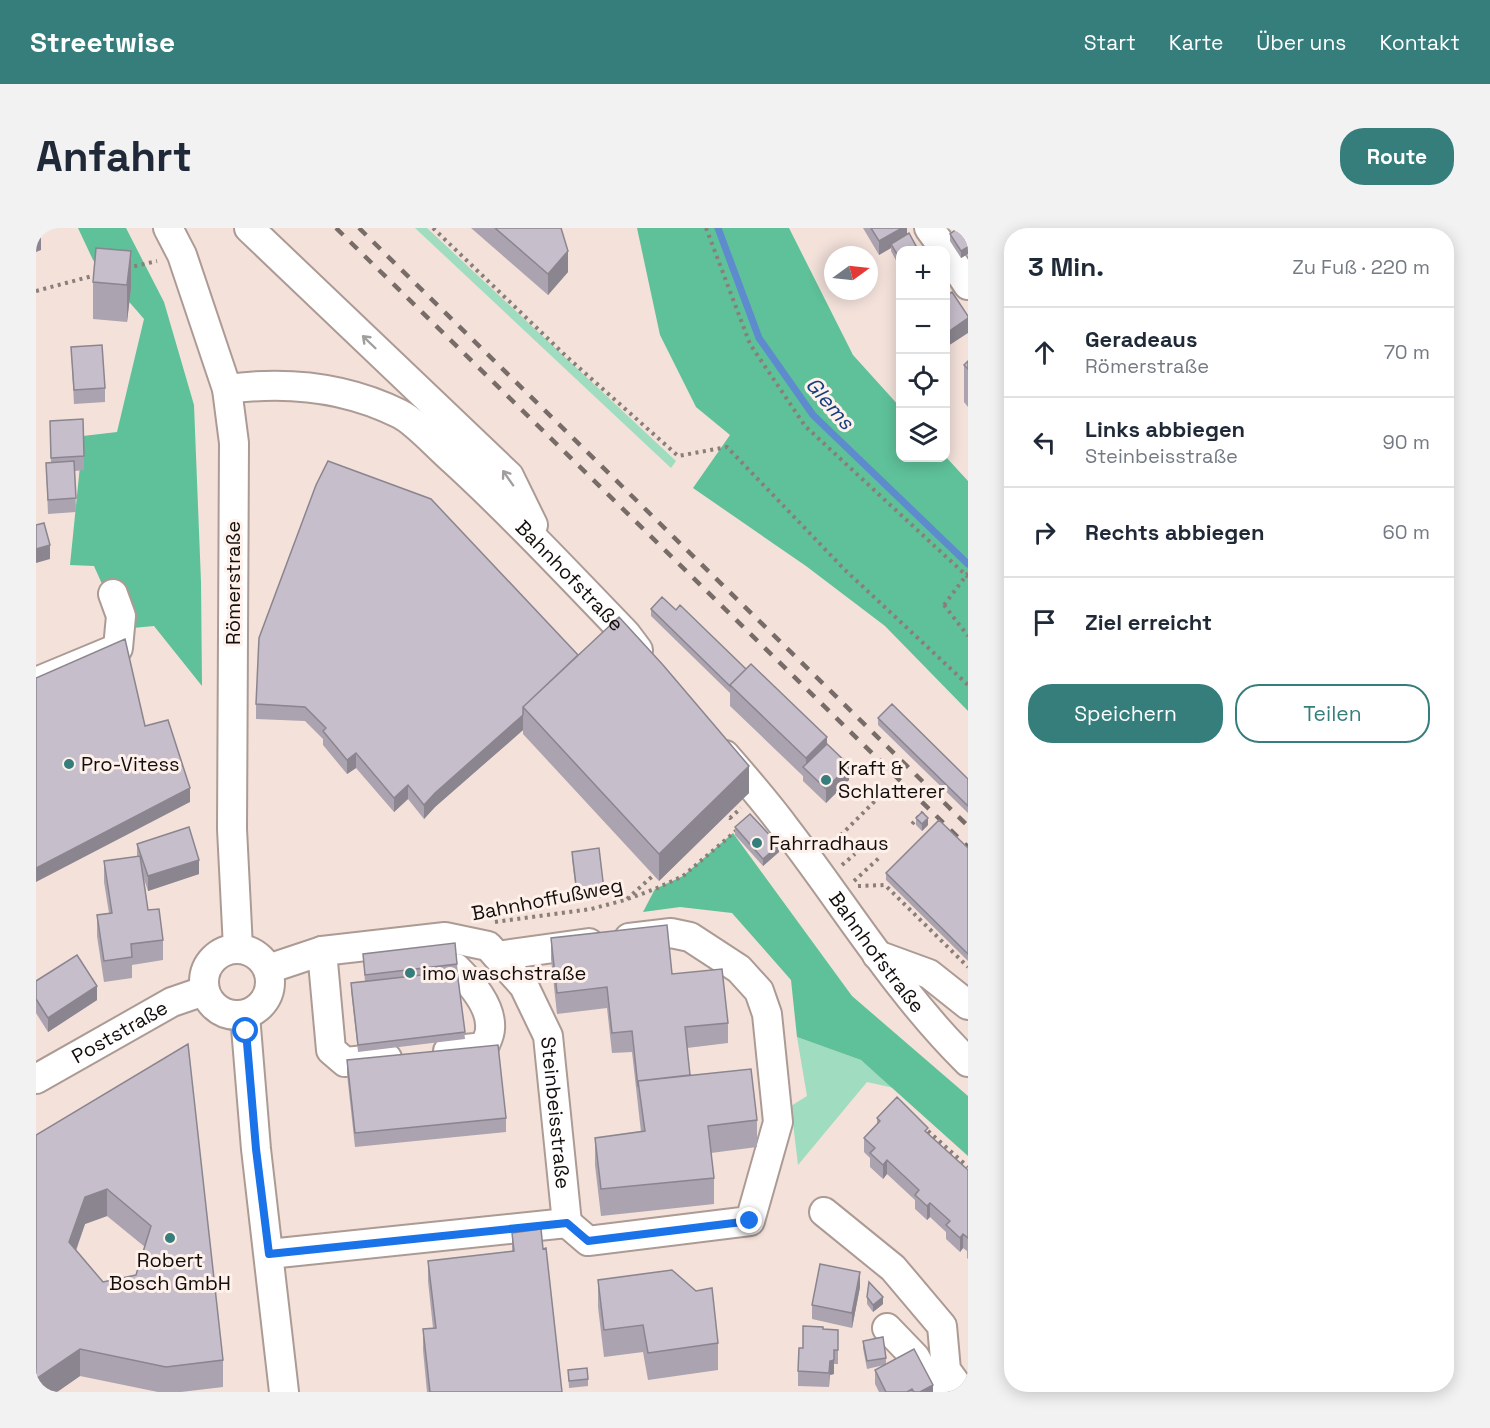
<!DOCTYPE html>
<html lang="de">
<head>
<meta charset="utf-8">
<style>
	body { margin:0; font-family:"Space Grotesk",sans-serif; background:#f2f2f3; color:#1f2937 }
	.controls { position:absolute; right:18px; top:18px; display:grid; overflow:hidden; border-radius:12px; box-shadow:0 3px 15px #0003 }
	.controls button { width:54px; height:54px; display:grid; place-items:center; padding:0; border:0; border-bottom:2px solid #e0e1e3; background:#fff; color:#1f2937; font:30px sans-serif }
	.compass { position:absolute; left:788px; top:18px; width:54px; height:54px; border-radius:50%; background:#fff; box-shadow:0 3px 15px #0003; rotate:75deg }
	.stop { position:absolute; width:18px; height:18px; margin:-14px; border:4px solid #1a73e8; border-radius:50%; background:#fff }
	.stop.end { background:#1a73e8; border-color:#fff; box-shadow:0 2px 6px #0008 }
	.list { margin:0; padding:0; list-style:none }
	h2 { display:flex; justify-content:space-between; align-items:center; height:78px; margin:0; padding:0 24px; font-size:26px }
	h2 small { font-size:20px; font-weight:400; color:#747a83 }
	.list li { display:grid; grid-template-columns:39px 1fr auto; gap:18px; align-items:center; box-sizing:border-box; height:90px; padding:0 24px; border-top:2px solid #e0e1e3 }
	.list b { display:block; font-size:22px; white-space:nowrap }
	.list p { margin:0; font-size:20px; white-space:nowrap; color:#747a83 }
	.list em { font-size:20px; font-style:normal; color:#747a83 }
	.actions { display:flex; gap:12px; padding:18px 24px }
	.actions a { flex:1; padding:14px 0; border:2px solid #357e7c; border-radius:24px; text-align:center; font-size:21px; color:#357e7c }
	.actions .main { background:#357e7c; color:#fff }
	.icon { flex:none; width:33px; height:33px; fill:none; stroke:currentColor; stroke-width:2; stroke-linecap:round; stroke-linejoin:round }
	.map { position:relative; flex:none; width:932px; height:1164px; overflow:hidden; border-radius:24px }
	header { display:flex; align-items:center; gap:36px; box-sizing:border-box; height:84px; padding:0 30px; background:#357e7c; color:#fff }
	header strong { font-size:28px }
	nav { display:flex; gap:33px; margin-inline-start:auto; font-size:21px }
	.intro { display:flex; align-items:center; justify-content:space-between; box-sizing:border-box; height:144px; padding:0 36px }
	h1 { margin:0; font-size:42px }
	.button { padding:15px 27px; border-radius:24px; background:#357e7c; color:#fff; font-size:21px; font-weight:700 }
	main { display:flex; gap:36px; padding:0 36px }
	aside { flex:1; background:#fff; border-radius:24px; box-shadow:0 3px 15px #0003 }
	.map>svg:first-child { display:block }
	.green { fill:#9fdcc0 }
	.forest { fill:#5ec199 }
	.lines { fill:none; stroke-linecap:round; stroke-linejoin:round }
	.stream { stroke:#5d8bcd; stroke-width:7 }
	.minor-casing { stroke:#ac9b94; stroke-width:32 }
	.path { stroke:#8a7e79; stroke-width:4; stroke-dasharray:3 4.5; stroke-linecap:butt }
	.minor { stroke:#fff; stroke-width:28 }
	.rail { stroke:#776c67; stroke-width:4.5; stroke-dasharray:10 10; stroke-linecap:butt }
	.path-bridge { stroke:#8a7e79; stroke-width:4; stroke-dasharray:3 4.5; stroke-linecap:butt }
	.wall { fill:#aba3af; fill-rule:evenodd }
	.shaded-wall { fill:#8b858f }
	.building { fill:#c7becc; stroke:#8b858f; stroke-width:1.5; fill-rule:evenodd }
	.oneway { stroke:#a19f9d }
	.route { stroke:#1a73e8; stroke-width:8 }
	.poi-dot { fill:#357e7c; stroke:#fef0ea; stroke-width:2 }
	.labels { text-anchor:middle; dominant-baseline:central; stroke-width:6; stroke-linejoin:round; paint-order:stroke }
	.street-label { font-size:20px; fill:#130e0b; stroke:#fef0ea }
	.poi-label { font-size:20px; fill:#130e0b; stroke:#fef0ea; text-anchor:start }
	.water-label { font-size:21px; font-style:italic; fill:#13407d; stroke:#fef0ea }
</style>
</head>
<body>
<header>
<strong>Streetwise</strong>
<nav><a>Start</a><a>Karte</a><a>Über uns</a><a>Kontakt</a></nav>
</header>
<div class="intro"><h1>Anfahrt</h1><a class="button">Route</a></div>
<main>
<div class="map">
<svg width="932" height="1164" viewBox="0 0 932 1164">
	<rect width="100%" height="100%" fill="#f3e1da"/>
	<path class="green" d="M379,0H391L640,233L635,240Z
		M761,809L825,832L858,860L831,854L762,937L755,878L771,868Z"/>
	<path class="forest" d="M42,0H90L128,74L158,177L165,354L166,458L118,398L86,401L58,338L34,337L47,208L81,204L108,91L57,32Z
		M601,0H753L817,127L864,179V230L910,229L932,253V483L849,398L770,338L657,260L694,207L660,179L624,107Z
		M697,605L816,768L932,868V928L825,832L761,809L755,752L696,685L644,679L607,684L619,661L647,648Z"/>
	<g class="lines">
		<path class="stream" d="M682,0L723,110L777,187L932,336"/>
		<defs>
			<g id="minor">
				<path d="M132,0L146,27L191,161L198,215L196,601L202,720"/>
				<path d="M213,0L473,248L497,297"/>
				<path d="M893,0L909,22"/>
				<path d="M910,24L932,57"/>
				<path id="s1" d="M191,161C251,153 310,159 364,186C380,194 402,219 416,231C477,287 533,347 590,406L602,422"/>
				<path d="M0,454L82,420L85,388L77,366"/>
				<path id="s2" d="M689,527C710,551 731,575 750,601C810,679 861,764 932,834"/>
				<circle cx="201" cy="754" r="33"/>
				<path d="M286,723L295,822L309,834L351,830"/>
				<path d="M841,727L893,746L932,777"/>
				<path d="M461,728L553,715"/>
				<path id="s3" d="M232,741L286,723L409,709L452,718L488,758L512,808L531,995L233,1026"/>
				<path d="M209,787L220,921L248,1164"/>
				<path d="M412,823L448,819C450,814 454,807 454,801C456,778 435,755 420,740"/>
				<path id="s4" d="M0,851L136,774L168,763"/>
				<path d="M788,984L857,1040L906,1098L910,1142L926,1164"/>
				<path d="M531,995L552,1013L714,993L742,894L731,786L723,763L703,741L654,709L635,705L593,710"/>
				<path d="M851,1100L879,1129L898,1164"/>
			</g>
		</defs>
		<use href="#minor" class="minor-casing"/>
		<path class="path" d="M397,0L530,128L642,228L691,219L808,341L932,457
			M670,0L714,116L769,198L932,349
			M91,40L121,33
			M0,63L60,47
			M908,377L932,408
			M689,584L694,590L705,580
			M876,596L887,584
			M794,618L846,566
			M806,637L819,626
			M818,653L844,629
			M822,658L849,657L932,739
			M591,671L621,644
			M459,694L555,681L589,672L619,661L647,648L701,602
			M892,903L932,939"/>
		<use href="#minor" class="minor"/>
		<path class="rail" d="M300,0L932,619
			M323,0L932,598"/>
		<path class="path-bridge" d="M908,377L932,345"/>
	</g>
	<path class="wall" d="M435,0H525L532,44L512,67Z
		M827,0H871V6L880,22H864V34L862,36L855,23V20L843,27Z
		M932,0V26L925,30L914,13V6Z
		M60,20L95,60L91,94L57,91V54Z
		M864,41V63L861,58V44Z
		M35,119L69,160V174L38,176Z
		M932,133V179L928,174V137Z
		M14,193L48,228V242L39,243L40,284L12,286L10,235H15Z
		M615,381L640,382L710,441L791,516L813,552L790,575L767,553V548L694,478V465L615,388Z
		M542,427L713,565L623,653L487,506V502L399,579L388,591L372,571L358,584L320,540L311,546L287,517V511L269,493L220,491V476Z
		M842,490L932,551V585L842,497Z
		M880,590L892,597L886,603L880,597Z
		M699,599L743,624L727,638L699,607Z
		M101,616L163,646L112,663L108,651L112,682L127,712V732L96,737V750L68,754L61,708V687L73,685L68,654V633L101,629Z
		M932,620V733L850,652V645Z
		M536,624L568,662V669L541,672L536,631Z
		M515,710L636,746L692,795V815L651,820L654,847L721,892V919L675,925L678,950V976L565,988L559,937V910L605,904L596,824L576,825L571,780L521,786L515,731Z
		M327,726L421,736L429,811L322,824L315,762V755L329,754Z
		M0,753L61,772L12,804L0,785Z
		M152,816L187,1132V1159L145,1164H122L44,1148L21,1164H0V907ZM71,988L109,1019L100,1047L67,1054L40,1023L49,996Z
		M311,832L470,890V904L319,919L311,846Z
		M841,890L892,906L932,942V1031L931,1030V1023L927,1020L924,1024L910,1011V1004L894,989L891,992L879,981V972L851,946L847,951L834,939V930L828,924V910L841,896Z
		M476,1005L526,1164H391L387,1122V1101L397,1100L392,1053V1033L476,1023Z
		M562,1052L682,1115V1142L612,1152L607,1124L568,1129L562,1079Z
		M824,1059L816,1100L776,1091V1077Z
		M831,1069L847,1076L837,1084L831,1076Z
		M787,1101L802,1102V1136H798V1146L794,1147L793,1159L762,1158V1143Z
		M827,1113L850,1130V1136L897,1164H843L839,1156V1142L848,1137L831,1141L827,1120Z
		M532,1142L552,1151V1158L533,1160Z"/>
	<path class="shaded-wall" d="M0,0H5V22L0,24Z
		M866,0H871V11L855,16V20L843,27V13Z
		M880,18V22H872Z
		M932,19V26L925,30V23Z
		M95,23V60L91,94V57Z
		M532,23V44L512,67V46Z
		M864,27V34L862,36V28Z
		M932,90V105L909,120V106Z
		M14,317V331L0,335V321Z
		M487,487V502L399,579L388,591V577L399,565Z
		M791,509V530L770,542V530Z
		M320,525V540L311,546V532Z
		M813,537V552L790,575V561Z
		M713,538V565L623,653V626Z
		M372,557V571L358,584V570Z
		M154,560V574L0,654V640Z
		M892,590V597L886,603V596Z
		M743,617V624L727,638V631Z
		M163,632V646L112,663V648Z
		M61,758V772L12,804V790Z
		M851,932V946L847,951V937Z
		M71,961V988L49,996L33,1041V1014L49,969Z
		M894,975V989L891,992V978Z
		M927,1006V1020L924,1024V1010Z
		M824,1044V1059L816,1100V1085Z
		M847,1069V1076L837,1084V1077Z
		M44,1121V1148L21,1164H1V1151Z
		M798,1122V1146L794,1147L793,1159L794,1133Z
		M897,1157V1164H884Z"/>
	<path class="building" d="M459,0H525L532,23L512,46Z
		M835,0H866L843,13Z
		M922,0H932V19L925,23L914,6Z
		M873,5L880,18L872,22H864V27L862,28L855,16Z
		M60,20L95,23L91,57L57,54Z
		M864,41V49L861,44Z
		M909,61L913,66L909,69Z
		M916,64L932,88V90L909,106V69Z
		M66,117L69,160L38,162L35,119Z
		M932,133V141L928,137Z
		M47,191L48,228L15,230L14,193Z
		M38,233L40,270L12,272L10,235Z
		M292,233L395,271L542,427L487,479V487L399,565L388,577L372,557L358,570L320,525L311,532L287,503L290,500L269,479L220,476L223,410L280,257Z
		M8,295L14,317L0,321V297Z
		M626,369L640,382L644,377L710,441L694,457V458L615,381Z
		M583,389L627,437L713,538L623,626L487,479Z
		M89,411L109,498L132,492L154,560L0,640V450Z
		M715,436L791,509L770,530L694,457Z
		M856,476L932,551V578L842,490Z
		M791,516L813,537L790,561L767,539Z
		M886,584L892,590L886,596L880,590Z
		M714,586L743,617L727,631L699,599Z
		M903,592L932,620V726L850,645Z
		M153,599L163,632L112,648L101,616Z
		M563,620L568,662L541,665L536,624Z
		M104,628L112,682L123,681L127,712L95,716L96,729L68,733L61,687L76,685L68,633Z
		M631,697L636,746L686,741L692,795L649,799L654,847L602,853V859L596,803L576,805L571,759L521,765L515,710Z
		M419,715L421,736L329,747L327,726Z
		M41,727L61,758L12,790L0,771V753Z
		M421,743L429,804L322,817L315,755Z
		M152,816L187,1132L130,1139L44,1121L0,1151V907ZM71,961L115,998L100,1047L67,1054L33,1014L49,969Z
		M462,817L470,890L319,905L311,832Z
		M715,841L721,892L672,898L678,950L565,961L559,910L609,903L602,853Z
		M861,869L892,900L889,903L932,942V1010L927,1006L924,1010L910,997L914,993L894,975L891,978L879,967L883,962L851,932L847,937L834,925L839,920L828,910L844,893L841,890Z
		M505,1001L507,1021L510,1020L526,1164H394L387,1101L400,1100L392,1033L478,1023L476,1005Z
		M784,1036L824,1044L816,1085L776,1077Z
		M636,1042L660,1063L676,1060L682,1115L612,1125L607,1097L568,1102L562,1052Z
		M833,1054L847,1069L837,1077L831,1069Z
		M767,1098L787,1099V1101L802,1102V1122H798V1132L794,1133L793,1145L762,1143L763,1120H767Z
		M847,1109L850,1130L831,1133L827,1113Z
		M878,1121L897,1157L884,1164H878L876,1161L871,1164H850L839,1142Z
		M551,1140L552,1151L533,1153L532,1142Z"/>
	<defs><path id="oneway-shaft" d="M-6 0H5M1.5-3L5.5 0L1.5 3" fill="none" stroke-width="1.6" stroke-linecap="round" stroke-linejoin="round" transform="scale(1.5)"/></defs>
	<g class="oneway">
		<use href="#oneway-shaft" transform="translate(333 114) rotate(-136)"/>
		<use href="#oneway-shaft" transform="translate(472 250) rotate(-125)"/>
	</g>
	<g class="lines">
		<path class="route" d="M210,803L220,921L233,1026L531,995L552,1013L714,993"/>
	</g>
	<g class="poi-dot">
		<circle cx="33" cy="536" r="6"/>
		<circle cx="790" cy="552" r="6"/>
		<circle cx="721" cy="615" r="6"/>
		<circle cx="374" cy="745" r="6"/>
		<circle cx="134" cy="1010" r="6"/>
	</g>
	<g class="labels">
		<g class="street-label">
			<text stroke="none"><textPath href="#s1" startOffset="412">Bahnhofstraße</textPath></text>
			<text transform="translate(197 355) rotate(-90)">Römerstraße</text>
			<text transform="translate(511 671) rotate(-11)">Bahnhoffußweg</text>
			<text stroke="none"><textPath href="#s2" startOffset="249">Bahnhofstraße</textPath></text>
			<text stroke="none"><textPath href="#s4" startOffset="96">Poststraße</textPath></text>
			<text stroke="none"><textPath href="#s3" startOffset="411">Steinbeisstraße</textPath></text>
		</g>
		<g class="poi-label">
			<text x="45" y="536">Pro-Vitess</text>
			<text x="802" y="540">Kraft &amp;<tspan x="802" dy="23">Schlatterer</tspan></text>
			<text x="733" y="615">Fahrradhaus</text>
			<text x="386" y="745">imo waschstraße</text>
			<text x="134" y="1032" text-anchor="middle">Robert<tspan x="134" dy="23">Bosch GmbH</tspan></text>
		</g>
		<g class="water-label">
			<text transform="translate(794 175) rotate(49)">Glems</text>
		</g>
	</g>
</svg>
<div class="controls">
<button>+</button>
<button>−</button>
<button><svg class="icon" aria-label="locate" viewBox="0 0 24 24"><circle cx="12" cy="12" r="6"/><path d="M12 2v4M12 18v4M2 12h4M18 12h4"/></svg></button>
<button><svg class="icon" aria-label="layers" viewBox="0 0 24 24"><path d="M12 4l9 5-9 5-9-5zM3 14l9 5 9-5"/></svg></button>
</div>
<svg class="compass" viewBox="-18 -18 36 36"><path d="M0-13l5 13h-10z" fill="#e53935"/><path d="M0 13l5-13h-10z" fill="#747a83"/></svg>
<div class="stop" style="left:210px;top:803px"></div>
<div class="stop end" style="left:714px;top:993px"></div>
</div>
<aside>
<h2>3 Min.<small>Zu Fuß · 220 m</small></h2>
<ul class="list">
<li><svg class="icon" aria-label="ahead" viewBox="0 0 24 24"><path d="M12 20V5M6 11l6-6 6 6"/></svg><div><b>Geradeaus</b><p>Römerstraße</p></div><em>70 m</em></li>
<li><svg class="icon" aria-label="left" viewBox="0 0 24 24"><path d="M17 20v-9H6M10 6l-5 5 5 5"/></svg><div><b>Links abbiegen</b><p>Steinbeisstraße</p></div><em>90 m</em></li>
<li><svg class="icon" aria-label="right" viewBox="0 0 24 24"><path d="M7 20v-9h11M14 6l5 5-5 5"/></svg><div><b>Rechts abbiegen</b></div><em>60 m</em></li>
<li><svg class="icon" aria-label="arrive" viewBox="0 0 24 24"><path d="M6 21V4h12l-3 4 3 4H6"/></svg><div><b>Ziel erreicht</b></div></li>
</ul>
<div class="actions"><a class="main">Speichern</a><a>Teilen</a></div>
</aside>
</main>
</body>
</html>
